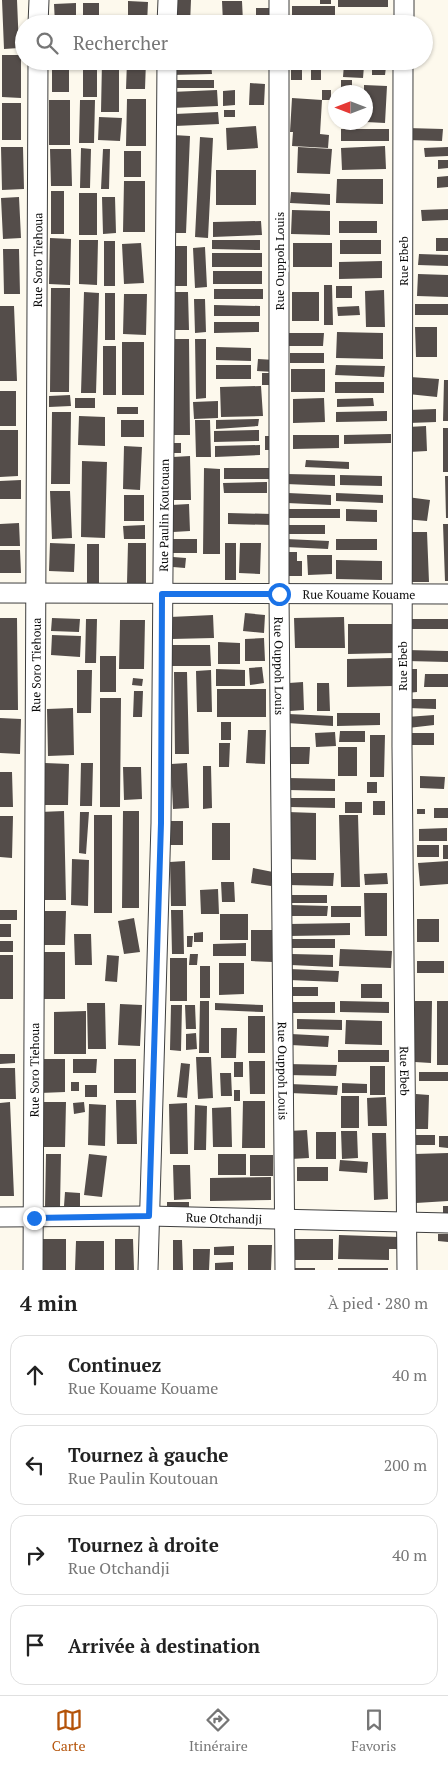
<!DOCTYPE html>
<html lang="fr">
<head>
<meta charset="utf-8">
<style>
	body { margin:0; font-family:"PT Serif",serif; background:#f2f2f2; color:#222 }
	.compass { position:absolute; left:328px; top:85px; width:45px; height:45px; border-radius:50%; background:#fff; box-shadow:0 1px 4px #0004; rotate:270deg }
	.stop { position:absolute; width:15px; height:15px; margin:-11px; border:4px solid #1a73e8; border-radius:50%; background:#fff }
	.stop.end { background:#1a73e8; border-color:#fff; box-shadow:0 1px 5px #0008 }
	.list { margin:0; padding:0; list-style:none }
	h2 { display:flex; justify-content:space-between; align-items:center; height:65px; margin:0; padding:0 20px; font-size:21px }
	h2 small { font-size:16px; font-weight:400; color:#767676 }
	.list li { display:grid; grid-template-columns:32px 1fr auto; gap:15px; align-items:center; box-sizing:border-box; height:80px; margin:0 10px 10px; padding:0 10px; border:1px solid #e0e0e0; border-radius:15px }
	.list b { display:block; font-size:19px; white-space:nowrap }
	.list p { margin:0; font-size:16px; white-space:nowrap; color:#767676 }
	.list em { font-size:16px; font-style:normal; color:#767676 }
	.icon { flex:none; width:28px; height:28px; fill:none; stroke:currentColor; stroke-width:2; stroke-linecap:round; stroke-linejoin:round }
	.map { position:relative; flex:none; width:448px; height:1270px; overflow:hidden }
	.search { position:absolute; background:#fff; box-shadow:0 1px 4px #0004; left:15px; right:15px; top:15px; height:55px; display:flex; align-items:center; gap:12px; box-sizing:border-box; padding:0 18px; border-radius:28px; color:#767676; font-size:19px }
	.sheet { height:425px; background:#fff }
	nav { display:flex; justify-content:space-around; align-items:center; box-sizing:border-box; height:70px; border-top:1px solid #e0e0e0; background:#fff; font-size:14px; color:#767676 }
	nav a { display:grid; justify-items:center; gap:2px }
	nav .on { color:#b45309 }
	.map>svg:first-child { display:block }
	.building { fill:#544d4a }
	.lines { fill:none; stroke-linecap:round; stroke-linejoin:round }
	.street-casing { stroke:#3f3f3f; stroke-width:21 }
	.street { stroke:#fff; stroke-width:19 }
	.route { stroke:#1a73e8; stroke-width:6 }
	.labels { text-anchor:middle; dominant-baseline:central; stroke-width:5; stroke-linejoin:round; paint-order:stroke }
	.street-label { font-size:12px; fill:#0c0c0c; stroke:#fff }
</style>
</head>
<body>
<div class="map">
<svg width="448" height="1270" viewBox="0 0 448 1270">
	<rect width="100%" height="100%" fill="#fdf9ed"/>
	<path class="building" d="M2,0H17L19,48L4,49Z
		M170,0H191L190,24H168Z
		M320,0H331V4H320Z
		M338,0H388V7H338Z
		M128,1L148,2L147,24H128Z
		M222,1H242L243,22L223,23Z
		M76,3V24H55L54,4Z
		M83,3H99V24H83Z
		M292,6H335V18H292Z
		M256,8H271V24H256Z
		M102,18H120V24H102Z
		M323,20V24H302V21Z
		M332,21H385L386,24H332Z
		M2,55H21V98L2,97Z
		M52,61H69V92H52Z
		M83,61H97V97H83Z
		M102,61H119V112H101Z
		M127,61H146L145,89H126Z
		M225,61H264V68H225Z
		M295,61H328V64L295,63Z
		M331,61H341V70H331Z
		M211,63L212,74L170,75L169,64Z
		M344,64L364,66L363,78L343,77Z
		M372,66L386,67L385,75H372Z
		M291,68H302V80H291Z
		M311,70H321V80H311Z
		M173,80H214V88H173Z
		M341,80H352V92H341Z
		M250,83L265,84L264,105H249Z
		M364,85L387,86L385,123L366,122V92H364Z
		M217,90L218,106L172,108L171,92Z
		M235,90V105L223,106V91Z
		M322,90H331V100H322Z
		M292,98L322,100L320,134L329,135L328,148L292,146L293,132H290Z
		M127,99H146V146H126Z
		M49,100H70V145H49Z
		M80,100H95L94,143H79Z
		M2,103H21V140H2Z
		M224,110H235V117H224Z
		M218,112L219,124L175,126V114Z
		M99,117L122,118L120,141L98,140Z
		M256,126L258,148L227,150L226,128Z
		M407,128L443,129L442,141L407,140Z
		M341,129H389V141H341Z
		M173,135L190,136L186,233H168Z
		M200,137L213,138L208,238L195,237Z
		M385,146L386,169L342,170L341,148Z
		M1,147H23L24,189L2,190Z
		M298,147L332,149L330,174L297,173Z
		M448,147V156L425,157L424,148Z
		M81,148L91,149L90,188H80Z
		M50,149H71L72,186H51Z
		M103,149H110L109,189H101Z
		M124,151H141V177H124Z
		M438,160H448V168L438,169Z
		M216,170H256V205H216Z
		M448,176V187L437,188V177Z
		M337,179H383V204L336,203Z
		M124,181H145V232H123Z
		M51,191H64V234H51Z
		M291,192L330,194V205L290,203Z
		M79,193H97V235H79Z
		M19,197L21,238L3,239L1,198Z
		M102,197H115L116,233L103,234Z
		M448,209V220L422,221L421,210Z
		M292,210L330,211V235L291,234Z
		M261,221L262,235L213,237V222Z
		M339,221H377V233H339Z
		M50,238L71,239L70,285L49,284Z
		M436,238H448V251H436Z
		M79,240H98L97,285L79,284Z
		M212,240H260V250L212,249Z
		M340,240H381V254H340Z
		M104,241H115V286H104Z
		M141,243L144,283L124,284L122,244Z
		M293,243H332V267H293Z
		M170,246H187V286H170Z
		M205,247L207,287L195,288L193,248Z
		M3,249H19L20,294H4Z
		M212,253H262V267H212Z
		M419,254L448,255V266L418,265Z
		M382,261V278L339,279V262Z
		M213,271H262V284H213Z
		M418,274L448,275V297L417,296Z
		M324,285H332L333,325H324Z
		M336,286H352V298H336Z
		M51,288H70L69,392H50Z
		M214,289H263V299H214Z
		M384,290L385,327H366L365,291Z
		M84,292L99,293L96,393H81Z
		M172,292H188L189,330H172Z
		M292,292H319V321H292Z
		M105,293H115V340H105Z
		M124,294H147L146,335L123,334Z
		M194,299H205L206,332L195,333Z
		M415,304H448V315H415Z
		M214,305L260,306V316H214Z
		M0,306H14L17,381H0Z
		M359,306L360,315L338,316L337,307Z
		M214,322H259V332L214,333Z
		M415,327H437V357H416Z
		M337,332L383,333V359L336,358Z
		M288,333H324L323,346H288Z
		M169,339H189L190,435H170Z
		M195,339H206V398L196,399Z
		M122,342H144V395H122Z
		M103,346H116V395H103Z
		M216,347L251,348V361L216,360Z
		M290,353H324V363H290Z
		M258,359L275,360L274,372L257,371Z
		M216,365H251V379H216Z
		M336,365L385,366L384,377L335,375Z
		M291,369H325V392H291Z
		M262,373H269V385H262Z
		M410,377L439,379L437,397L408,394Z
		M444,380H448V421H443Z
		M335,382H384V393H335Z
		M261,386L263,416L221,417L220,387Z
		M0,391H16V426H0Z
		M70,395L71,406L49,407V396Z
		M75,398H95V408H75Z
		M324,398L325,422L293,423V399Z
		M373,398L374,406L337,407V399Z
		M218,401V418L194,419L193,402Z
		M117,407H138V414H117Z
		M436,409V422L409,423L408,410Z
		M387,411V421L336,422V412Z
		M52,412H71L70,484H51Z
		M79,416L105,417V446L78,445Z
		M259,419L258,426L216,429V420Z
		M121,420H144V437H121Z
		M195,420H210L211,457H196Z
		M426,426L427,451L409,452L408,427Z
		M443,428H448V472H443Z
		M0,430H18V476L0,477Z
		M259,430V441L214,442V431Z
		M391,434V443L344,444V435Z
		M293,435H339V448L293,449Z
		M265,436H271V450H265Z
		M170,443H181V453H170Z
		M260,445V455L215,457V446Z
		M124,446L142,447L140,490L123,489Z
		M190,456L191,500H174L173,457Z
		M306,460L349,462V469L305,467Z
		M82,461L107,462L105,538L81,537Z
		M204,468L220,469V554H203Z
		M224,468H269V479H224Z
		M286,474L335,475V486L286,484Z
		M340,475L382,476V486L340,485Z
		M445,476H448V518H446Z
		M21,480V499H0V481Z
		M267,482V493H224L223,483Z
		M50,491H70L72,538L52,539Z
		M288,493L331,495V505L287,503Z
		M336,493L383,495V503L336,501Z
		M124,495H144V521H124Z
		M407,497L430,500L427,521L404,519Z
		M189,504L190,531L173,532L171,505Z
		M287,509H340V518H287Z
		M346,509L377,510V522L346,521Z
		M228,513L272,514V525L228,524Z
		M19,523L20,546H0V524Z
		M443,524H448V581H445Z
		M145,525V539H124L123,526Z
		M286,525H325V534H286Z
		M408,532H427L429,582H409Z
		M172,539H197V553H172Z
		M286,539L329,541L328,549L286,547Z
		M336,539H377V550H336Z
		M50,543L75,544L74,572L49,571Z
		M128,543H146V583H127Z
		M225,543H236V580H225Z
		M240,543H261L260,574L239,573Z
		M87,544H99V587H87Z
		M0,550H20L21,573H0Z
		M283,552H297V561H302V576H284Z
		M307,555H332V574L308,575Z
		M173,557L186,558L185,568L173,567Z
		M336,560L382,561V580L336,579Z
		M245,613L265,615L264,633L243,631Z
		M213,615L214,638L171,639L170,617Z
		M344,617L345,648H295L294,618Z
		M0,618H17L18,710H0Z
		M52,618L80,619L79,632L51,631Z
		M86,619H97L96,663H85Z
		M406,619H448V629H406Z
		M120,620H145L144,669H119Z
		M348,624H394L395,653L348,654Z
		M52,635L81,636L80,657L51,655Z
		M264,638L265,661H245V639Z
		M218,642L240,643V664H218Z
		M171,645H210L211,666H171Z
		M407,650L448,651V662L407,661Z
		M100,656H116V692H100Z
		M393,658V686L347,687V659Z
		M262,667L264,683L250,685L249,668Z
		M216,669L245,670V686H216Z
		M405,669H417V692L406,693Z
		M77,670H92L91,713H77Z
		M211,670L212,712H197L196,671Z
		M174,672H187L189,754H175Z
		M425,674H448V687H424Z
		M133,678L143,679L142,686L132,685Z
		M303,682L304,710L290,711L289,683Z
		M317,683H329L330,711H317Z
		M217,689H266V717H217Z
		M134,691H143L142,717H133Z
		M100,698H121L120,807H100Z
		M408,699H436V709L408,708Z
		M73,708L74,755L48,756L47,709Z
		M337,713H380V725L337,726Z
		M288,714L333,716V726L287,723Z
		M434,715V725L408,728L407,717Z
		M0,718L21,719L20,754L0,753Z
		M221,722H231V740H221Z
		M248,730H266L265,764L246,763Z
		M340,731H365V742H339Z
		M335,732L336,746L316,747L315,733Z
		M403,733H434V745H403Z
		M370,735H385L384,777H370Z
		M219,743H230L229,767H219Z
		M288,747H310L309,764H288Z
		M338,747H357V776H338Z
		M45,763L69,764L68,805H44Z
		M81,763H93L92,806H80Z
		M187,763L189,808L173,809L171,764Z
		M203,766H211L212,808L203,809Z
		M123,767H141L142,799L124,800Z
		M0,772H12L13,807H0Z
		M420,776L445,777L444,789L420,788Z
		M288,778L335,779V791L288,790Z
		M367,782H377V793H367Z
		M290,798H335V808L290,807Z
		M373,801H385V815H373Z
		M345,802H362V813H345Z
		M434,808H448V818H434Z
		M417,809H425V814H417Z
		M64,811L66,900H42L40,812Z
		M123,811H139V908H122Z
		M80,812H89L86,854L79,853Z
		M288,812L316,813V860L287,859Z
		M94,815H112V913H94Z
		M339,815H358L360,887H341Z
		M0,816H13L12,858L0,857Z
		M170,821H183V845H170Z
		M212,823H230V860H212Z
		M447,828V841H419V829Z
		M417,845H439V857H417Z
		M443,845H448V859H443Z
		M72,859L89,860L88,906L71,905Z
		M185,861L186,906H171L170,862Z
		M448,861V884L420,886L418,863Z
		M253,868L273,872L271,886L251,883Z
		M287,873H334L333,886L287,885Z
		M387,873L388,884L365,885L364,874Z
		M221,882H234L235,902H222Z
		M218,889L219,914H201L200,890Z
		M364,893H387V936H365Z
		M288,895H327V903H288Z
		M290,905L328,906L327,916H290Z
		M331,906H361V917H331Z
		M0,910H17V920H0Z
		M171,910H183L184,954H172Z
		M44,911H66L65,945H44Z
		M220,914H248V940H220Z
		M134,918L140,952L124,954L118,921Z
		M417,919H439V942H417Z
		M350,923V935L289,936V924Z
		M0,924H11V937H0Z
		M251,930H273V962L251,961Z
		M203,932V942H194V933Z
		M74,934H91L92,965H75Z
		M187,936H193L192,947H187Z
		M287,939H335V948H287Z
		M0,941H13V952H0Z
		M246,943V956H213V944Z
		M340,949L392,951L391,968L339,966Z
		M42,952H65V999H42Z
		M190,954H198L197,965H189Z
		M292,954L333,955V967L291,965Z
		M0,955H13V999H0Z
		M107,955L119,956L117,982L105,981Z
		M170,958H187V1001H170Z
		M417,961H444V973H417Z
		M219,963H244V994L219,995Z
		M200,966H210V998H200Z
		M289,969L339,971L338,982L289,980Z
		M361,984H382V998H361Z
		M291,987H318V996H291Z
		M200,1001H209V1053H199Z
		M340,1001L389,1002V1013L340,1012Z
		M415,1001H432L431,1063L415,1062Z
		M437,1001H448V1065H437Z
		M291,1002H335V1013H291Z
		M87,1003H105L106,1049H88Z
		M215,1003L263,1005V1012L215,1010Z
		M120,1004L142,1005L140,1046L118,1045Z
		M171,1005H182L181,1051L170,1050Z
		M185,1005H195L196,1029H186Z
		M86,1011V1054H54V1012Z
		M248,1016H265V1053H248Z
		M297,1019L342,1020V1030L297,1029Z
		M346,1020L382,1021V1045L345,1044Z
		M221,1028H237L236,1058H221Z
		M196,1033L197,1049L186,1050V1034Z
		M291,1034L329,1036L328,1047L291,1045Z
		M338,1050H389V1062H338Z
		M0,1054H15V1063L0,1064Z
		M196,1057H211L213,1098L198,1099Z
		M39,1059H65V1092L40,1093Z
		M73,1059H97L96,1073H73Z
		M114,1059H136V1093H114Z
		M249,1061H265V1094H250Z
		M234,1062H243V1077H234Z
		M181,1063L190,1064L187,1098L177,1097Z
		M287,1064L337,1065L336,1076L287,1075Z
		M370,1066H385V1095H370Z
		M0,1068H15L16,1099H0Z
		M419,1072H448V1081H419Z
		M220,1073H231L232,1096H221Z
		M71,1082H79V1091H71Z
		M342,1083L367,1084V1093H342Z
		M290,1084L338,1086L337,1095L290,1093Z
		M85,1085H97V1097H85Z
		M234,1090H240V1101H234Z
		M416,1094L429,1095L428,1129H415Z
		M341,1096H359V1128H341Z
		M386,1097L387,1126H368L367,1098Z
		M116,1100H136L137,1144H117Z
		M243,1101H265V1148H242Z
		M10,1102L14,1196H0V1103Z
		M44,1102H66L65,1147H43Z
		M84,1102L85,1112L74,1114L73,1103Z
		M187,1103L188,1154H170L169,1104Z
		M89,1104L106,1105L105,1146L88,1145Z
		M195,1105L207,1106L206,1150H194Z
		M231,1107L232,1147H213L212,1108Z
		M307,1130L309,1158L291,1159L289,1131Z
		M341,1131H357L358,1158L342,1159Z
		M316,1132H336V1159H316Z
		M372,1133H386L388,1199L374,1200Z
		M415,1135H435V1145H415Z
		M439,1136H448V1148L439,1147Z
		M448,1153V1201L416,1203L415,1154Z
		M46,1154H61L60,1207H45Z
		M89,1154L107,1156L102,1197L84,1195Z
		M218,1154H246V1175H218Z
		M250,1155H273V1176H250Z
		M340,1160L368,1162L367,1173L339,1171Z
		M173,1165H190L191,1199L174,1200Z
		M297,1167H328V1181H297Z
		M271,1177V1200L210,1201V1178Z
		M65,1192L80,1193V1207L64,1206Z
		M167,1202H189V1214L167,1213Z
		M443,1206H448V1219H443Z
		M438,1234H448V1242L438,1241Z
		M339,1235L399,1237V1249H389V1260L338,1259Z
		M41,1239H66V1270H41Z
		M115,1239H133L134,1270H115Z
		M291,1239H333V1260H291Z
		M173,1240H182L183,1270H173Z
		M76,1241H104V1270H75Z
		M248,1245H272L271,1270H248Z
		M234,1246V1255H214V1247Z
		M193,1249H210L209,1270H193Z
		M233,1262V1270H215V1263Z
		M291,1268H315V1270H291Z
		M338,1268H388V1270H338Z"/>
	<g class="lines">
		<defs>
			<g id="street">
				<path d="M279,0V24"/>
				<path d="M38,24L39,0"/>
				<path d="M167,24L168,0"/>
				<path d="M404,24V0"/>
				<path id="s1" d="M279,61V594L285,1270"/>
				<path id="s2" d="M403,61L402,747L407,1270"/>
				<path id="s3" d="M0,593L448,594"/>
				<path id="s4" d="M0,1217L149,1216L448,1223"/>
				<path id="s5" d="M33,1270L38,61"/>
				<path id="s6" d="M148,1270L161,823L167,61"/>
			</g>
		</defs>
		<use href="#street" class="street-casing"/>
		<use href="#street" class="street"/>
	</g>
	<g class="lines">
		<path class="route" d="M34,1218L149,1216L161,823L162,594H279"/>
	</g>
	<g class="labels">
		<g class="street-label">
			<text stroke="none"><textPath href="#s5" startOffset="1010">Rue Soro Tiehoua</textPath></text>
			<text transform="translate(279 261) rotate(-90)">Rue Ouppoh Louis</text>
			<text transform="translate(403 261) rotate(-90)">Rue Ebeb</text>
			<text stroke="none"><textPath href="#s6" startOffset="755">Rue Paulin Koutouan</textPath></text>
			<text stroke="none"><textPath href="#s3" startOffset="359">Rue Kouame Kouame</textPath></text>
			<text stroke="none"><textPath href="#s5" startOffset="605">Rue Soro Tiehoua</textPath></text>
			<text stroke="none"><textPath href="#s1" startOffset="605">Rue Ouppoh Louis</textPath></text>
			<text transform="translate(402 666) rotate(-90)">Rue Ebeb</text>
			<text stroke="none"><textPath href="#s5" startOffset="200">Rue Soro Tiehoua</textPath></text>
			<text stroke="none"><textPath href="#s1" startOffset="1010">Rue Ouppoh Louis</textPath></text>
			<text stroke="none"><textPath href="#s2" startOffset="1010">Rue Ebeb</textPath></text>
			<text stroke="none"><textPath href="#s4" startOffset="224">Rue Otchandji</textPath></text>
		</g>
	</g>
</svg>
<svg class="compass" viewBox="-18 -18 36 36"><path d="M0-13l5 13h-10z" fill="#e53935"/><path d="M0 13l5-13h-10z" fill="#767676"/></svg>
<div class="stop" style="left:279px;top:594px"></div>
<div class="stop end" style="left:34px;top:1218px"></div>
<div class="search"><svg class="icon" aria-label="search" viewBox="0 0 24 24"><circle cx="10" cy="10" r="6"/><path d="M15 15l6 6"/></svg>Rechercher</div>
</div>
<section class="sheet">
<h2>4 min<small>À pied · 280 m</small></h2>
<ul class="list">
<li><svg class="icon" aria-label="ahead" viewBox="0 0 24 24"><path d="M12 20V5M6 11l6-6 6 6"/></svg><div><b>Continuez</b><p>Rue Kouame Kouame</p></div><em>40 m</em></li>
<li><svg class="icon" aria-label="left" viewBox="0 0 24 24"><path d="M17 20v-9H6M10 6l-5 5 5 5"/></svg><div><b>Tournez à gauche</b><p>Rue Paulin Koutouan</p></div><em>200 m</em></li>
<li><svg class="icon" aria-label="right" viewBox="0 0 24 24"><path d="M7 20v-9h11M14 6l5 5-5 5"/></svg><div><b>Tournez à droite</b><p>Rue Otchandji</p></div><em>40 m</em></li>
<li><svg class="icon" aria-label="arrive" viewBox="0 0 24 24"><path d="M6 21V4h12l-3 4 3 4H6"/></svg><div><b>Arrivée à destination</b></div></li>
</ul>
</section>
<nav>
<a class="on"><svg class="icon" aria-label="map" viewBox="0 0 24 24"><path d="M3 6l6-2 6 2 6-2v14l-6 2-6-2-6 2zM9 4v14M15 6v14"/></svg>Carte</a>
<a><svg class="icon" aria-label="directions" viewBox="0 0 24 24"><path d="M12 3l9 9-9 9-9-9zM9 14v-3h6M13 9l2 2-2 2"/></svg>Itinéraire</a>
<a><svg class="icon" aria-label="saved" viewBox="0 0 24 24"><path d="M7 4h10v16l-5-4-5 4z"/></svg>Favoris</a>
</nav>
</body>
</html>
